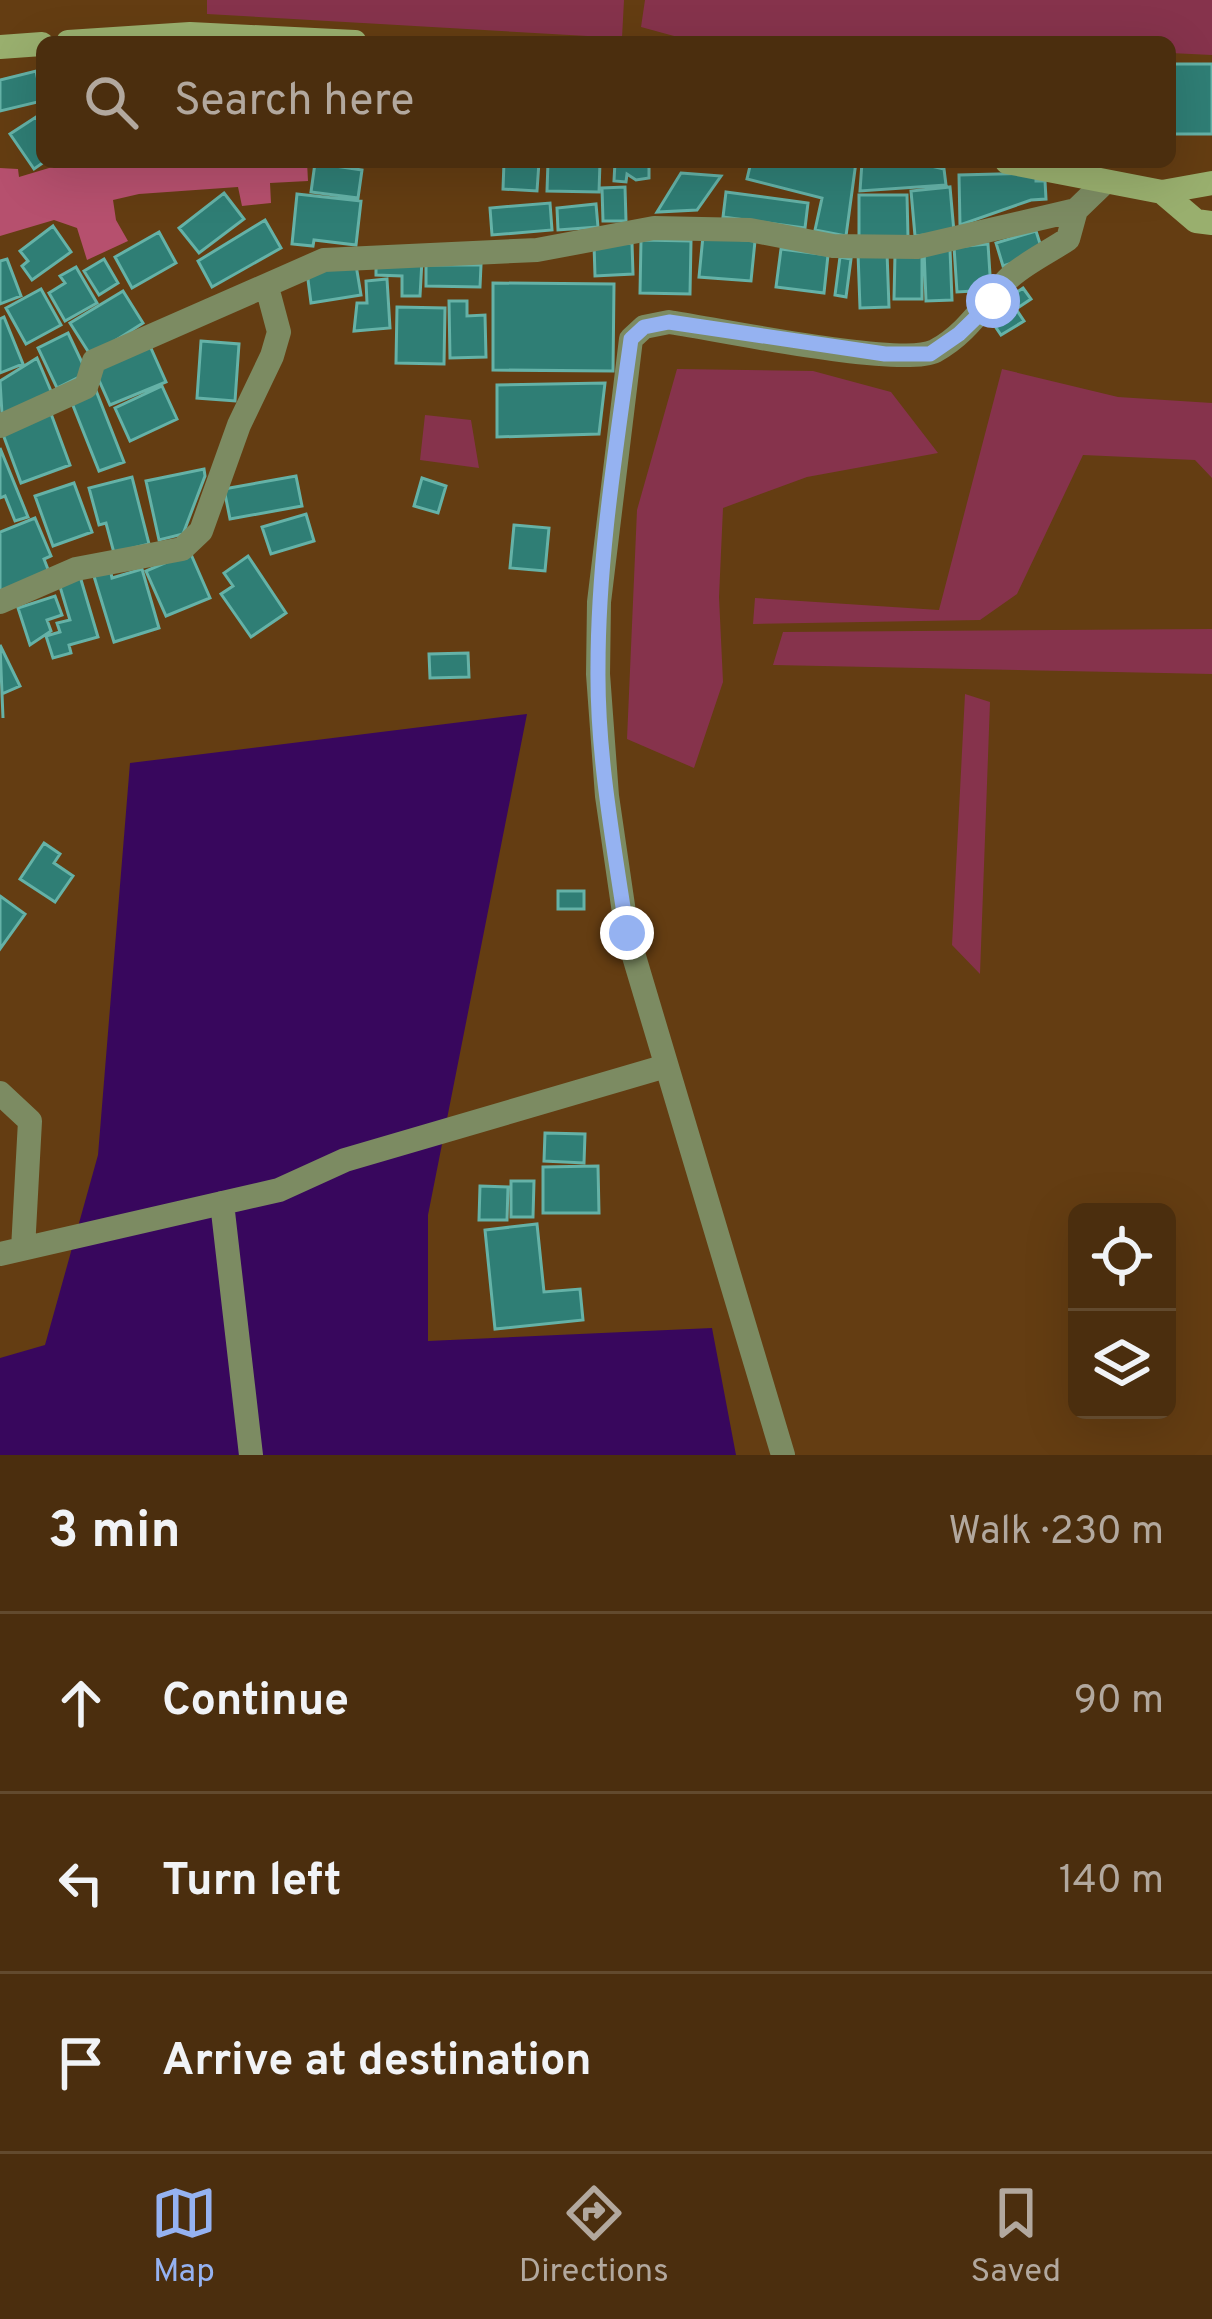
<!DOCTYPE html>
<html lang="en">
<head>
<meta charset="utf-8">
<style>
	body { margin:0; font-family:Overpass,sans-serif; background:#553a1c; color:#f1f3f6 }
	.controls { position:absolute; right:36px; bottom:36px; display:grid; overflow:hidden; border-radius:18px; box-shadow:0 12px 48px #0002 }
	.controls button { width:108px; height:108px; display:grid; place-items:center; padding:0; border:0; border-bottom:3px solid #624a2e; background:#4b2e0e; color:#f1f3f6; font:60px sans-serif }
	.stop { position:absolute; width:36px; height:36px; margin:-27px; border:9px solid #95b2f1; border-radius:50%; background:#fff }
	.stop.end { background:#95b2f1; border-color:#fff; box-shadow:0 3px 12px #0008 }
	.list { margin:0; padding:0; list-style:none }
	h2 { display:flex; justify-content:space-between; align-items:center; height:156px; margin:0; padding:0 48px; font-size:51px }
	h2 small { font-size:39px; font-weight:400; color:#b2a89e }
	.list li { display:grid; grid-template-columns:78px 1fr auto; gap:36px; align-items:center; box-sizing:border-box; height:180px; padding:0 48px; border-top:3px solid #624a2e }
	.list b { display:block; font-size:45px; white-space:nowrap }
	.list em { font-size:39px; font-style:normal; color:#b2a89e }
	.icon { flex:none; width:66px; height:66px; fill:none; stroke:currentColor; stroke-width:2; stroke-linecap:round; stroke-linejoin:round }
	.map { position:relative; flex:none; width:1212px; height:1455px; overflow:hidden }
	.search { position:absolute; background:#4b2e0e; box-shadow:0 12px 48px #0002; left:36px; right:36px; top:36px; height:132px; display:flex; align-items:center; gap:30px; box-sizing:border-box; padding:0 42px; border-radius:18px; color:#b2a89e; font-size:45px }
	.sheet { height:696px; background:#4b2e0e }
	nav { display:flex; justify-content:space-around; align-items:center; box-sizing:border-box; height:168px; border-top:3px solid #624a2e; background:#4b2e0e; font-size:33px; color:#b2a89e }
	nav a { display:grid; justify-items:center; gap:6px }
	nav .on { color:#95b2f1 }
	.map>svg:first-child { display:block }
	.green { fill:#86334c }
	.forest { fill:#b6506e }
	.water { fill:#38075d }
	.building { fill:#2f7e75; stroke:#65b2a7; stroke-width:3 }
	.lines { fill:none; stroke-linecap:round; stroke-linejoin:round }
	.minor { stroke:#7c8b62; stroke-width:24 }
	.secondary { stroke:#99af6e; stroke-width:24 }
	.route { stroke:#95b2f1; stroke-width:15 }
</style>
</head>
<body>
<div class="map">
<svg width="1212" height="1455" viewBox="0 0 1212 1455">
	<rect width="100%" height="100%" fill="#643d12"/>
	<path class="green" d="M207,0H624L622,38L207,14Z
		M645,0H1212V55L1170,53V42H696L641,27Z
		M677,369L813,371L891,392L938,453L807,477L723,508L719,597L723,682L694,768L627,739L637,510Z
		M1002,369L1118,397L1212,403V478L1195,460L1083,455L1017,594L980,620L753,624L755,598L939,610Z
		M425,415L471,420L479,468L420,460Z
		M1212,629V674L773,665L783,632Z
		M965,694L990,702L980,974L952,945Z"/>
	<path class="forest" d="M69,162H307L308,181L270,183L271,203L242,206L238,187L139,194L113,200L116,220L128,241L87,260L77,228L54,220L0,236V168L18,169L19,177Z"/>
	<path class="water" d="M527,714L428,1215V1341L712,1328L736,1455H0V1358L45,1345L98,1155L130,763Z"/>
	<path class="building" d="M1173,64H1212V134H1173Z
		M36,71L42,101L0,111V80Z
		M36,117L42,126L44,162L34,169L10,134Z
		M504,162H539L537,191L503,189Z
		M548,162H600L599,192L547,191Z
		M615,162H649V178L636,180L627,174L626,182L614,181Z
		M751,162H856L846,236L815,230L822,198L747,179Z
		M862,162H914L944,169L946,185L860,191Z
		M315,163L362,170L358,198L311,192Z
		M681,173L721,176L697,210L657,212Z
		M1036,173V181H1045L1046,199L1031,200L960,225L959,175Z
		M625,187L626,221H603L602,188Z
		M950,187L954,232L915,236L911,191Z
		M726,192L808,203L805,228L723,217Z
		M224,193L244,219L199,253L179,228Z
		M297,194L361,201L356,245L314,240L313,246L292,244Z
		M859,195H907L908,237H859Z
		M550,203L552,230L492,235L490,208Z
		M596,204L598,227L558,230L557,208Z
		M265,220L281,248L212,287L198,261Z
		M53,226L71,252L32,280L22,266L28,261L20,251Z
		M1036,231L1043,253L1003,266L996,243Z
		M159,232L176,263L132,288L115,257Z
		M703,236L755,241L751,281L699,277Z
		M641,240L691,241L690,294L640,293Z
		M632,243L633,274L595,276L594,244Z
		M988,244L991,290L957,292L954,247Z
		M781,249L828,255L824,293L776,287Z
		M950,249L952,300L926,301L924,250Z
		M887,252L889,307L860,308L858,253Z
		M895,254L922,255V299H894Z
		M840,257L851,259L846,297L835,295Z
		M7,259L21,296L0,304V261Z
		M104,259L118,283L99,295L84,271Z
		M422,260L420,296H402V276L376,275V261Z
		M356,265L361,295L311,303L307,272Z
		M426,265H481L480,287L426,286Z
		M76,267L97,303L65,321L49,293L65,283L60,276Z
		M387,279L390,328L354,331L357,303H367L366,281Z
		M493,283L614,284L613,371L493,370Z
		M1023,288L1031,299L1016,309L1024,321L1001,335L986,313Z
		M41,289L61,325L26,344L6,308Z
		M123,291L143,323L91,356L70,323Z
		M449,301H467V316L485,315L486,357L450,358Z
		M397,307L445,308L444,364L396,363Z
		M4,317L23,364L0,373V319Z
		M68,333L87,373L57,388L38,348Z
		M201,341L239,344L235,401L197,398Z
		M150,346L166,382L110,405L94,369Z
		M37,358L54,398L2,414L0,381Z
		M605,383L599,434L497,437V385Z
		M162,386L177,419L130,441L115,408Z
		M95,388L124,462L99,471L70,398Z
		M50,411L70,465L21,483L1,429Z
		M0,448L28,517L15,521L5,496L0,498Z
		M204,469L205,476L183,534L159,540L146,481Z
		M296,476L302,506L230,519L224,489Z
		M132,477L149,544L114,553L106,523L99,525L89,488Z
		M422,478L446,486L438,513L414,506Z
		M74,483L92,532L53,546L35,496Z
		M306,514L314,541L271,554L262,527Z
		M35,518L51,556L44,559L49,572L0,592V532Z
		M514,525L549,528L545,571L510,568Z
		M190,552L210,598L166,616L146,571Z
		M248,556L286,613L251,637L221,594L233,586L224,573Z
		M110,568L112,578L142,569L159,628L114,642L93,573Z
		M79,573L98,637L69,645L71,653L53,658L46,636L60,632L57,623L70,620L58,580Z
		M55,596L62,615L47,620L51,631L30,645L18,608Z
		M0,645L20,686L2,694L3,718Z
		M468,653L469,677L430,678L429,654Z
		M44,843L60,854L54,863L73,876L55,902L20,879Z
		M558,891H584V909H558Z
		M0,896L25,914L0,949Z
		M545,1133L585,1134L584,1163L544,1161Z
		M598,1166L599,1213H543V1167Z
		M511,1181H534L533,1217H511Z
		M480,1186L508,1187L507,1220H479Z
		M537,1224L544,1292L580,1289L583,1320L495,1329L485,1230Z"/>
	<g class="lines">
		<path class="minor" d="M0,426L86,387L94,361L324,260L537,250L654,228L750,230L833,246L917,247L1076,210
			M0,602L76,569L182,549L201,531L239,425L272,356L279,332L267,287
			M0,1093L30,1121L23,1249
			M222,1203L251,1455
			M0,1254L279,1190L345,1160L666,1066
			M783,1455L627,933L607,796L598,674L599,602L631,339L644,327L669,322C716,329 902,368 935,351C967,334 983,305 1007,280C1023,264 1049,252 1068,239L1076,210L1104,183"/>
		<path class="secondary" d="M68,42L190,34L355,42
			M0,47L42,44
			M1007,162L1162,192L1212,183
			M1162,192L1196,221L1212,223"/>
	</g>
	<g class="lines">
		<path class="route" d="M627,933C614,846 597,756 598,668C598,558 616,448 631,339L644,327L669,322L885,354H930L959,334L993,301"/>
	</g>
</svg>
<div class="controls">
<button><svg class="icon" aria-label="locate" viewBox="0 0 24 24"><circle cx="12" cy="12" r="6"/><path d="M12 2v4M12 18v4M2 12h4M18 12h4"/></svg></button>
<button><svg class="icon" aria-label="layers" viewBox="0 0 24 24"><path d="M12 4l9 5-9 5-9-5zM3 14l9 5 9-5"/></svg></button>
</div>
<div class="stop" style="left:993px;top:301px"></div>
<div class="stop end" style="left:627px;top:933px"></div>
<div class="search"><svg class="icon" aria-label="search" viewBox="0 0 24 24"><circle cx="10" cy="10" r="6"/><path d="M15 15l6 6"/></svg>Search here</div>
</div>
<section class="sheet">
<h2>3 min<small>Walk · 230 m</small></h2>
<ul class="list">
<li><svg class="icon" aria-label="ahead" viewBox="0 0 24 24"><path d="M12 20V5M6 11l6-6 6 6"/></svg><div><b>Continue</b></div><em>90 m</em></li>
<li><svg class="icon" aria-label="left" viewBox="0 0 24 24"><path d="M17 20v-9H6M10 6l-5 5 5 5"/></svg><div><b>Turn left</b></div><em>140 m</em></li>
<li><svg class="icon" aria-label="arrive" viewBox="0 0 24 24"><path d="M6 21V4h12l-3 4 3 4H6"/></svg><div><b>Arrive at destination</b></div></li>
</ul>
</section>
<nav>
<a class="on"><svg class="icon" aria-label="map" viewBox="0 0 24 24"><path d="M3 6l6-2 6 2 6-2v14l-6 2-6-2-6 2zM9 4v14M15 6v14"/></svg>Map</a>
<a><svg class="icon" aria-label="directions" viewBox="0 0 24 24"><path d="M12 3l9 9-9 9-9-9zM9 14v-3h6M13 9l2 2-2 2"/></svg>Directions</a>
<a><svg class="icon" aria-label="saved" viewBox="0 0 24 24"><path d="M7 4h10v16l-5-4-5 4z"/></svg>Saved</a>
</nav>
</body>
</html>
